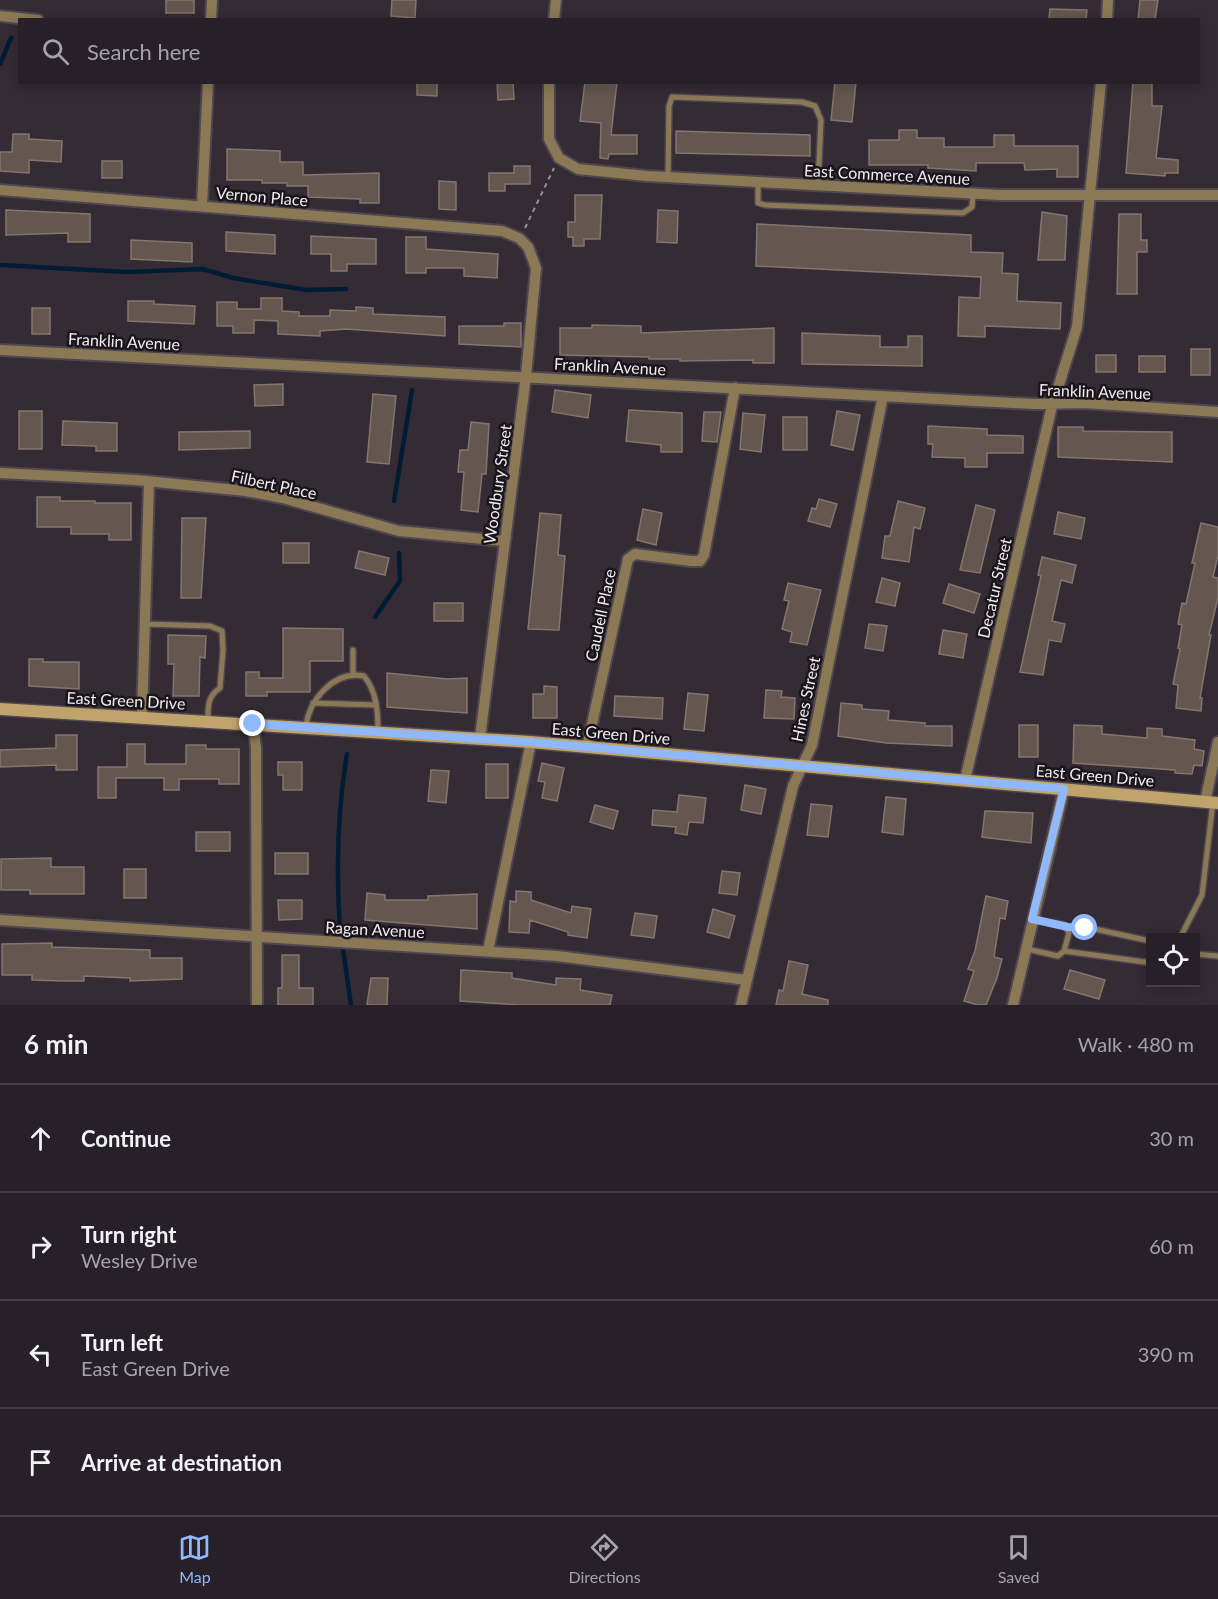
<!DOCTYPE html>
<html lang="en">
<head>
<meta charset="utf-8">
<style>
	body { margin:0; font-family:Lato,sans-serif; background:#332d34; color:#f1f3f6 }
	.controls { position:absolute; right:18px; bottom:18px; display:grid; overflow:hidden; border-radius:0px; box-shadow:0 3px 15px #0003 }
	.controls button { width:54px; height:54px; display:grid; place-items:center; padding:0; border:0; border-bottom:2px solid #433e45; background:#272028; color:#f1f3f6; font:30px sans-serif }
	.stop { position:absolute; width:18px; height:18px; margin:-14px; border:4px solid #8fb8fd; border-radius:50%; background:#fff }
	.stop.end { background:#8fb8fd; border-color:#fff; box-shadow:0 2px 6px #0008 }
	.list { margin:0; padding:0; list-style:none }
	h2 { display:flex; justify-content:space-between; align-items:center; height:78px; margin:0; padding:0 24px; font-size:26px }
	h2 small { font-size:20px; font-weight:400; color:#a4a3a8 }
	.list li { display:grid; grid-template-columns:39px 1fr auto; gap:18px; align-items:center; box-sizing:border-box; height:108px; padding:0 24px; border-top:2px solid #433e45 }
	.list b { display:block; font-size:22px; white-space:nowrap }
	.list p { margin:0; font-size:20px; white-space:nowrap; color:#a4a3a8 }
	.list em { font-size:20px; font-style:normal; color:#a4a3a8 }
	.icon { flex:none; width:33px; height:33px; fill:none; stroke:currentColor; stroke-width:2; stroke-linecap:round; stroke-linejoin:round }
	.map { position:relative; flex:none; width:1218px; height:1005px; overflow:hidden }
	.search { position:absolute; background:#272028; box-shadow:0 3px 15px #0003; left:18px; right:18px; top:18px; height:66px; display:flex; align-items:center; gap:15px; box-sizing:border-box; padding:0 21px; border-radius:0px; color:#a4a3a8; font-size:22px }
	.sheet { height:510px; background:#272028 }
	nav { display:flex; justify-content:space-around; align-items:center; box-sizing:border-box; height:84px; border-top:2px solid #433e45; background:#272028; font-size:16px; color:#a4a3a8 }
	nav a { display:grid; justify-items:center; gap:3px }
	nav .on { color:#8fb8fd }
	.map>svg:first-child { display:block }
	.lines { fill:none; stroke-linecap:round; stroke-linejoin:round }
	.stream { stroke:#001c35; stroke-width:4.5 }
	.building { fill:#655750; stroke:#84756d; stroke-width:1.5 }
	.lane-casing { stroke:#4f4650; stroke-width:8 }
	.street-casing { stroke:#4f4650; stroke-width:14 }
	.secondary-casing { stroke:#4f4650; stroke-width:15 }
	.path { stroke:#979098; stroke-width:2; stroke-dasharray:4.5 4.5; stroke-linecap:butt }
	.lane { stroke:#8b7956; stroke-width:5 }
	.street { stroke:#8b7956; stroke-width:10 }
	.secondary { stroke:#c0a36a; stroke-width:12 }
	.route { stroke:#8fb8fd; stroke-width:8 }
	.labels { text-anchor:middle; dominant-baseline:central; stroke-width:5; stroke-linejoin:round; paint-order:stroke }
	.street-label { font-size:16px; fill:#f2ecf3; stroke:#191519 }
</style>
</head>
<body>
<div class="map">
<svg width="1218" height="1005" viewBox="0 0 1218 1005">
	<rect width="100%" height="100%" fill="#342b35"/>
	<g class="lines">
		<path class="stream" d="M0,64L11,38
			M0,265L127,272L203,269L233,278L307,290L346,289
			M394,501L412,390
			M375,617L400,581L399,553
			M340,931C336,871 337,813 347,754
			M343,949L351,1005"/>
	</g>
	<path class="building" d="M166,0H194V13H166Z
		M392,0H416L415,18L391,16Z
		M1140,0H1158L1155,20H1138Z
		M1050,9L1087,10L1086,20H1049Z
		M417,82H437V96L417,95Z
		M497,82H513L514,99L498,100Z
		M585,82H617L611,135H637V154H609L608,159L600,158L601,123L580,121Z
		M835,82H856L852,122L831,120Z
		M1133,82H1152V106H1162L1156,158L1178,160V173H1165V176L1126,173Z
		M899,130H917V138H944V147H994V135H1014V146H1078V177H1057V169L1025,170L1024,163H976V171L928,168V165H869V140H899Z
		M676,131L810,135V156L676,153Z
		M13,134H29V139L62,141L61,162L29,160V173L0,171V152H12Z
		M227,149L280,151V162H303V175L379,173V203H360V199L308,197V186H287V183H262V180H227Z
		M102,161H122V178H102Z
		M514,166H530V184H505V191H489V173H514Z
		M439,181L456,182V210L439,209Z
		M575,195H602L600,239H584V246H573V237H568V222H575Z
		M6,210L90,214V242H68V233L6,235Z
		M658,210L678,211L677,243L657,242Z
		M1042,212L1067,216L1065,260H1038Z
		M1119,214H1141V240H1147V252H1137V294H1117Z
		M757,224L971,235V252L1003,253L1002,273L1018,274L1017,301L1061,303L1060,329L985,326V337L958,336L959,297L980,298L981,277L756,266Z
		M226,232L275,235V254L226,251Z
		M311,236L376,239V264H347V271H331V254H311Z
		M406,237H426V249L498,254L497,278L464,276V268H426V273H406Z
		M131,240L192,243V262L131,259Z
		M261,298H282V311L299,312V316H330V310L356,311V307L373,308V314L445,317V336L346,329L320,331V336L278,334V321L254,320V333H233V326H217V302H237V309H261Z
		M128,301H154V304L195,306L194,324L128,321Z
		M32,308H50V334H32Z
		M504,323H521V347L459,344V326H504Z
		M592,325L641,326V333L774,328V363H753V360L680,361V359H649V357L560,355V328H592Z
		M802,333L880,336V347H908V336H922V366L802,364Z
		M1191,349H1210V375H1191Z
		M1096,355H1116V372H1096Z
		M1139,356H1165V372H1139Z
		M283,384V405L255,406L254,385Z
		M555,390L591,395L588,418L552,412Z
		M373,394L396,396L389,464L367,462Z
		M629,410L682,413V452H661V445L626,441Z
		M19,411H42V449H19Z
		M837,411L860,415L853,450L831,445Z
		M704,412H721L717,442L702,441Z
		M743,413L765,415L761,452L740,449Z
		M783,417H807V450H783Z
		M63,421L117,423V451H96V446L62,445Z
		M471,422L489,424L486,474H482L478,512L461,510L464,472H458L460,450H468Z
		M928,426L987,429V435L1023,436V453H987V467H965V458L932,457L933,444H928Z
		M1058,427H1083V431L1172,432V462L1058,457Z
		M250,431V448L179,450V432Z
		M37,497H60V501H95V503H131V540H109V534H71V527H37Z
		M819,499L837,504L830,527L808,521L812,508L816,509Z
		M898,501L925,508L920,529L914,527L909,562L882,558L885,536H890Z
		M976,505L995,510L980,573L960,570Z
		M643,509L662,513L656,545L637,540Z
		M1058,512L1085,518L1081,539L1054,534Z
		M540,513L561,515L558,555L565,556L559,630L528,629Z
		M182,518H206L201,598H181Z
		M1201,523L1218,527V555L1213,577L1218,578V598L1209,635H1211L1200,698H1202L1201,711L1176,708L1178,685L1173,684L1180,649L1178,648L1182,625L1178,624L1182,603L1186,604L1195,563H1192Z
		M283,543H309V563H283Z
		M359,551L389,558L385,575L355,568Z
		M1042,557L1076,565L1072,583L1061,580L1052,621L1065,624L1061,642L1049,640L1043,675L1020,672L1041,576L1038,575Z
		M882,578L900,583L895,606L876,602Z
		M788,583L821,590L807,645L790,642L792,632L782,629L789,601L784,600Z
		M949,584L980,594L974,613L943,603Z
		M434,603H463V621H434Z
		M869,624L887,626L883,651L865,648Z
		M283,628L343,629V661H310V692H267V696H246V672H259V678H283Z
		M943,630L967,634L963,658L939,654Z
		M168,635L206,636L205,658L200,657L199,696H173L174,664H168Z
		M29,659H43V662H79V689L29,686Z
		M387,673L447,679L467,678V713L387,707Z
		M544,686L557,687V718H533V694H544Z
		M766,690L782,691L781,697L795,698L794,719L764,718Z
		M688,693L708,695L704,731L684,729Z
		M615,696L663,698L662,719L614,716Z
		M841,703L862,705V709L889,711L888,720L925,723V726H952V746L886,743L838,736Z
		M1019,725H1038V757H1019Z
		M1074,725L1102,726V734L1147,738V728L1162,729V736L1195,740L1194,749L1204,751L1202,766L1194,765L1192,774L1175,773V770L1073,763Z
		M56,735H77V770H56V765L0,767V750L56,748Z
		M127,744H145V764H186V745H206V749H239V784H219V779H179V790H164V778H116V798H98V767H127Z
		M278,762H302V790H283V775H278Z
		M542,763L564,768L557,801L542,798L545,782L538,781Z
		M486,764H508V798H486Z
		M431,770L449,771L446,803L428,801Z
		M745,785L766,789L761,814L741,810Z
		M679,795L706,798L703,823L689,822L687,835L675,833L676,827L652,825L653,810L677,812Z
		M886,797L906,799L903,835L882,832Z
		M811,804L832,806L828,837L807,835Z
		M595,805L618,811L613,829L590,822Z
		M985,811L1033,813L1031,843L982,837Z
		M196,832H230V851H196Z
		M275,853H308V874H275Z
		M51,858V867H84V894H30V890H1V859Z
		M124,869H146V898H124Z
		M722,871L740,873L737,895L719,893Z
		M516,891L531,892V900L571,913L572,906L591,909L587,938L568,935V932L530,920L529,933L509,932L510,901L516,902Z
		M367,893L385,895V900H428V896L477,894V929L365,920Z
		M986,896L1008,901L1005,919L1000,918L994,957L1002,959L997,978L986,1005H978L964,1001L974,971L968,969L975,951Z
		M278,900H302V919L279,920Z
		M713,909L735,916L729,938L707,932Z
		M635,913L657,916L654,938L631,935Z
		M52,943V947L150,950V958H182V979L130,981V978L84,976V981H64L32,980V975H2V944Z
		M282,955H299V988H313V1005H278V988H282Z
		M789,961L808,965L802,994L828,1000V1005H776L779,990L783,991Z
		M461,970L512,973V978L556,985V978L581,979L580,990L612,995L610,1005H521L460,1001Z
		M1070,970L1105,980L1099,999L1064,989Z
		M371,978H388L387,1005H367Z"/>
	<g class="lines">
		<defs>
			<path id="lane" d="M668,177L669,106L672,97L802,102L815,106L821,120L818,185
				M758,182V203L765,205L963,213L972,207L973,194
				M144,624L210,626L222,631L223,650L220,688C207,697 208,706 208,721
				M353,673V650
				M313,703L376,705
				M306,727C309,699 335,670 364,676C377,692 378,712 378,732
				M1068,927L1095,929L1150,941
				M1180,938L1202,895L1213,802
				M1027,949L1058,956L1064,951L1069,933L1064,925L1032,919
				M1064,951L1145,962L1150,960
				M1196,954L1218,956"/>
			<path id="street" d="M0,16L38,20
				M211,20L212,0
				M554,20L556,0
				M1107,20L1108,0
				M549,82V139L559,158L578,169L647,176L1000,195H1218
				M0,190L502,231L519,238L528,247L536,268L526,376L480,738
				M202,206L208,82
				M0,350L1034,404L1084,403L1218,412
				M0,473L136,480L246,491L283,498L399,531L504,541
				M142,718L149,483
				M253,724L256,748L257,1005
				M587,747L628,559L635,554L691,561H700L704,555L735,388
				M965,780L1051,410L1077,327L1101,82
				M1205,802L1218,742
				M0,920L557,956L747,980
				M488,951L531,742
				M741,1005L793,786L812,745L883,396
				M1013,1005L1064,789"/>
			<path id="secondary" d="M0,709L531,742L1218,803"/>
		</defs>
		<use href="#lane" class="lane-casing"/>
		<use href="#street" class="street-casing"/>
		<use href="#secondary" class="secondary-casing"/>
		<path class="path" d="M525,228L554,168"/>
		<use href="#lane" class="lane"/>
		<use href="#street" class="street"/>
		<use href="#secondary" class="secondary"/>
	</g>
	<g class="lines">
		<path class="route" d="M253,724L531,742L1064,789L1032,919L1068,927L1085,928"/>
	</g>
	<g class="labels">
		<g class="street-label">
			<text transform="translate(887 174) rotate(3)">East Commerce Avenue</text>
			<text transform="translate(262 196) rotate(5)">Vernon Place</text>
			<text transform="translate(124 341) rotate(3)">Franklin Avenue</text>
			<text transform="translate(610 366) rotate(3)">Franklin Avenue</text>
			<text transform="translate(1095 391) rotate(2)">Franklin Avenue</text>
			<text transform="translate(274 484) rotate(12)">Filbert Place</text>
			<text transform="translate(497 484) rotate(-82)">Woodbury Street</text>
			<text transform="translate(994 588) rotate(-77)">Decatur Street</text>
			<text transform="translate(600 615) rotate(-78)">Caudell Place</text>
			<text transform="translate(805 699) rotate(-78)">Hines Street</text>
			<text transform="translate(126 700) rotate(3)">East Green Drive</text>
			<text transform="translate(611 733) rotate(5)">East Green Drive</text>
			<text transform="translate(1095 775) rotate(5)">East Green Drive</text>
			<text transform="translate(375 929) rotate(3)">Ragan Avenue</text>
		</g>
	</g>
</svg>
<div class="controls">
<button><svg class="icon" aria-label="locate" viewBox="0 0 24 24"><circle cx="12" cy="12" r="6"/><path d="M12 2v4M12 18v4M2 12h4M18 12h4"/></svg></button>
</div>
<div class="stop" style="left:1085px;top:928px"></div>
<div class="stop end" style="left:253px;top:724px"></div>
<div class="search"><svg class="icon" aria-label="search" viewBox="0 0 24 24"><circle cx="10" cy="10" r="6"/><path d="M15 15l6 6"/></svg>Search here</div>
</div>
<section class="sheet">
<h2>6 min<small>Walk · 480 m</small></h2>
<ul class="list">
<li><svg class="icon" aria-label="ahead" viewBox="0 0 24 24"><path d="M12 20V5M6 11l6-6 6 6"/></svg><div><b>Continue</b></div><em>30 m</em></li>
<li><svg class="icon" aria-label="right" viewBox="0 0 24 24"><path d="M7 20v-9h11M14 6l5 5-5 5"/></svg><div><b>Turn right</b><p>Wesley Drive</p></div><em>60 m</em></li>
<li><svg class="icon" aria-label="left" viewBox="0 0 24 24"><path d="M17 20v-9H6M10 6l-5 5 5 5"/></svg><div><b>Turn left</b><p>East Green Drive</p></div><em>390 m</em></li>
<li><svg class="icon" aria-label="arrive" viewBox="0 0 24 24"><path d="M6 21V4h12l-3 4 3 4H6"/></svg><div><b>Arrive at destination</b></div></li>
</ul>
</section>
<nav>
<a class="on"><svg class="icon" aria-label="map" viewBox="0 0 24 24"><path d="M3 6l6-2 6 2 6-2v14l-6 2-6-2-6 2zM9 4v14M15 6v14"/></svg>Map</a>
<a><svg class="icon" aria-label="directions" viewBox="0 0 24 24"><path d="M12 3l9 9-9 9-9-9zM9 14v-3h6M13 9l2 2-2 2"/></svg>Directions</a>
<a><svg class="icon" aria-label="saved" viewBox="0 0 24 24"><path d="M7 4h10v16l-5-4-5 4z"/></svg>Saved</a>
</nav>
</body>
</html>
